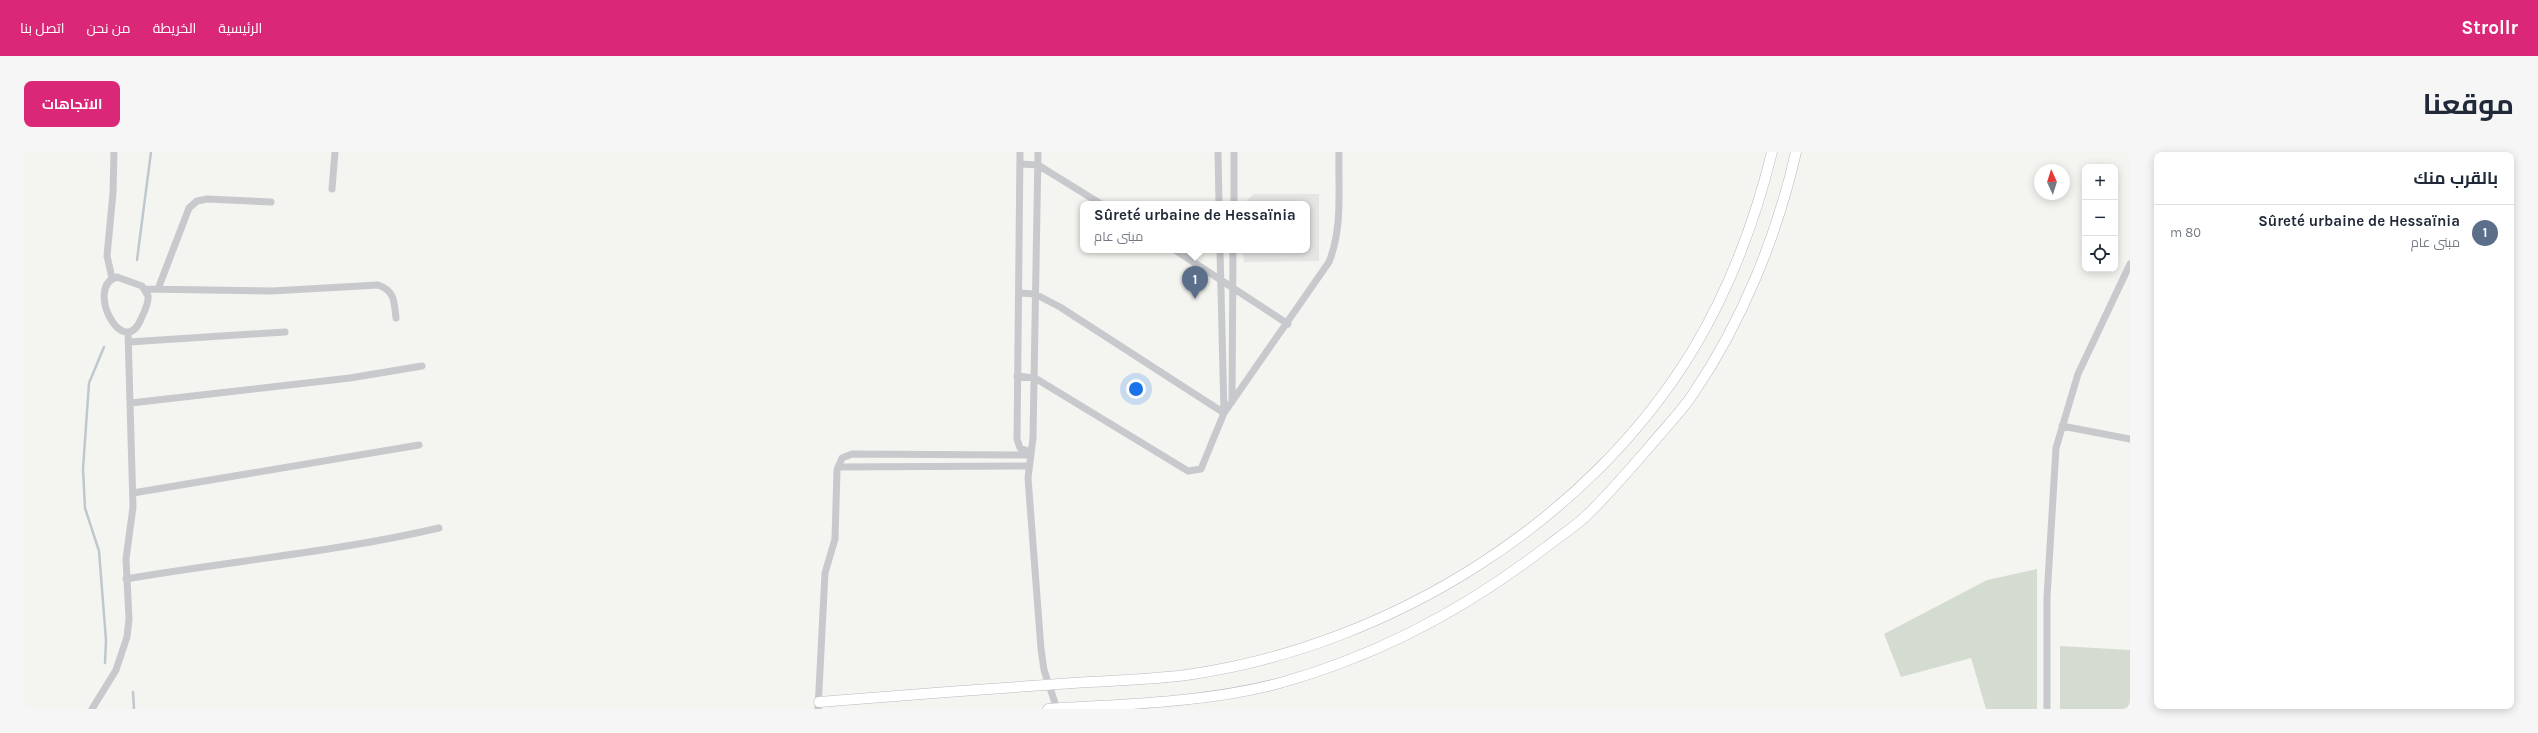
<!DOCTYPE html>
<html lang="ar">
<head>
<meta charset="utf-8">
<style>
	body { margin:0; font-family:Karla,Cairo,sans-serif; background:#f6f6f7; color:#1f2937; direction:rtl }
	.controls { position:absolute; right:12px; top:12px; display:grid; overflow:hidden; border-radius:8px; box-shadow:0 2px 10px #0003 }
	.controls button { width:36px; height:36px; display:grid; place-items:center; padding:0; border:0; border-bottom:1px solid #e0e1e3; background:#fff; color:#1f2937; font:20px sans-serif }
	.compass { position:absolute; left:2010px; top:12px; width:36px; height:36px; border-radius:50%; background:#fff; box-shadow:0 2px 10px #0003; rotate:356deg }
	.you { position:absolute; left:1112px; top:237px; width:14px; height:14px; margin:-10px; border:3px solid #fff; border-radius:50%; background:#1a73e8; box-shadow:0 0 0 6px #1a73e833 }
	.badge { display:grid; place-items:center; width:26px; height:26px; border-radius:50%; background:#db2777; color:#fff; font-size:13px; font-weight:700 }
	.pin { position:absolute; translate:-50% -33px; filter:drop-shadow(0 1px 2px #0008) }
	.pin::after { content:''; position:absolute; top:21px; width:14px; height:12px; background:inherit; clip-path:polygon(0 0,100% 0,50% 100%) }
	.popup { position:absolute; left:1056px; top:49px; width:230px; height:52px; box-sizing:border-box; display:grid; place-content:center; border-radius:8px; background:#fff; filter:drop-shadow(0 1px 3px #0005); font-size:13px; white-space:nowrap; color:#747a83 }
	.popup b { font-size:15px; color:#1f2937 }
	.popup::after { content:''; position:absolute; left:50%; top:100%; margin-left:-8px; border:8px solid transparent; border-top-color:#fff }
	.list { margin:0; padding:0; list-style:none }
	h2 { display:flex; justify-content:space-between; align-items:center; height:52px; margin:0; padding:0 16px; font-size:17px }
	h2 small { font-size:13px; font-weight:400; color:#747a83 }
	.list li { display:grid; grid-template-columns:26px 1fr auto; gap:12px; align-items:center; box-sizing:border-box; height:56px; padding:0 16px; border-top:1px solid #e0e1e3 }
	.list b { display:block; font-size:15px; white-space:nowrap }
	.list p { margin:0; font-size:13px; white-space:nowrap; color:#747a83 }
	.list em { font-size:13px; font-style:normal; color:#747a83 }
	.icon { flex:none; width:22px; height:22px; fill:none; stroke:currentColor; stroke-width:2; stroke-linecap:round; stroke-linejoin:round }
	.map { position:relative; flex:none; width:2106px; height:557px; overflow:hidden; direction:ltr; border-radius:8px }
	header { display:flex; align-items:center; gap:24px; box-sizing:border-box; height:56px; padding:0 20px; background:#db2777; color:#fff }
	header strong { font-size:19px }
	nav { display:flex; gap:22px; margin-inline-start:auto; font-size:14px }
	.intro { display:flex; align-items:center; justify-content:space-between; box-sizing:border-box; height:96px; padding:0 24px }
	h1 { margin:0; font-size:28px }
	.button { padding:10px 18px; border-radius:8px; background:#db2777; color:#fff; font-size:14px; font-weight:700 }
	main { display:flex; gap:24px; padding:0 24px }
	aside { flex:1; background:#fff; border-radius:8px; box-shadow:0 2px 10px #0003 }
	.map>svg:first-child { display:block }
	.built { fill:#e5e5e4 }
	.green { fill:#d4dcd1 }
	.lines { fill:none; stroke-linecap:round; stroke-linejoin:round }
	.stream { stroke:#bfc8cf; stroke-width:2.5 }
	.secondary-casing { stroke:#b6babf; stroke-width:11 }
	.street { stroke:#c7c9cd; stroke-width:7 }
	.secondary { stroke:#fff; stroke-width:10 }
</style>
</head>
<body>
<header>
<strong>Strollr</strong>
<nav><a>الرئيسية</a><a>الخريطة</a><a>من نحن</a><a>اتصل بنا</a></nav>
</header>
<div class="intro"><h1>موقعنا</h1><a class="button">الاتجاهات</a></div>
<main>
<aside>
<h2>بالقرب منك<small></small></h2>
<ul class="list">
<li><span class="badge" style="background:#5c6f8a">1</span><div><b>Sûreté urbaine de Hessaïnia</b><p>مبنى عام</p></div><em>80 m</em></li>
</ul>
</aside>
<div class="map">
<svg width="2106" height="557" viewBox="0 0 2106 557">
	<rect width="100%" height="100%" fill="#f4f5f0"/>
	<path class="built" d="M1230,42H1295V109L1220,110L1219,98H1283V52H1219Z"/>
	<path class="green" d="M2013,417V557H1962L1947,506L1877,525L1860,482L1963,428Z
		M2036,494L2106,498V557H2036Z"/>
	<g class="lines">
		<path class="stream" d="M113,108L127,0
			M80,195L65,231L59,317L61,356L75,399L82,488L81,511
			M109,540L110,557"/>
		<defs>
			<path id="secondary" d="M795,550C880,543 964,537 1049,531C1088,528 1130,528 1169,522C1368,492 1566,369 1670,196C1707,134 1731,69 1748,0
				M1024,557C1101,552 1180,551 1256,531C1353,504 1442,457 1522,395C1535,385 1549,376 1562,364C1585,342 1606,317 1627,293C1641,276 1657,260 1669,242C1718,170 1753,84 1772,0"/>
		</defs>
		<use href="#secondary" class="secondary-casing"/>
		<path class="street" d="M996,0L993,287L996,296L1006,300
			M1014,0L1009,286L1004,326L1017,497L1020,518L1033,557
			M1194,0L1195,52
			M996,12L1014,13L1077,52
			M308,37L311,0
			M1210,52V0
			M1151,98L1264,172
			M1196,98L1200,261
			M93,125L118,134L124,144C125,152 120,160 117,167C99,210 60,134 93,125Z
			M88,126L83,104L89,41L90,0
			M121,137L248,139L354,133C371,139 370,149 372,166
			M134,137L165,56L173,49L183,47L247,50
			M995,141L1011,142L1036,155L1200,261
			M105,190L261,180
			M993,224L1011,226L1164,319L1177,317L1200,261L1305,110C1319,75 1314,38 1315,0
			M1208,250L1209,98
			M107,251L326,226L398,214
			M2038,274L2106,287
			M814,315L1004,314
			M109,341L395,293
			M102,427C206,409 312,400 415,376
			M68,557L92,518L103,485L105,467L102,407L109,355L104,181
			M794,557L801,421L811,387L813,318L818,306L828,302L1006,303
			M2023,557V445L2032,296L2054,222L2106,112"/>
		<use href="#secondary" class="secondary"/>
	</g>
</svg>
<div class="controls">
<button>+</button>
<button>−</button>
<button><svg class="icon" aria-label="locate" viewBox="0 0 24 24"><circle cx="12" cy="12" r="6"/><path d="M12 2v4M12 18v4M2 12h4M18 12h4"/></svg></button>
</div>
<svg class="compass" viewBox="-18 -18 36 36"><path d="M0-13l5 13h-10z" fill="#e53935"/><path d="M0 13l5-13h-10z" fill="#747a83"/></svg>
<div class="you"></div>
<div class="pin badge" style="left:1171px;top:147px;background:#5c6f8a">1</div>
<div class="popup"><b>Sûreté urbaine de Hessaïnia</b>مبنى عام</div>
</div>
</main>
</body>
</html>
